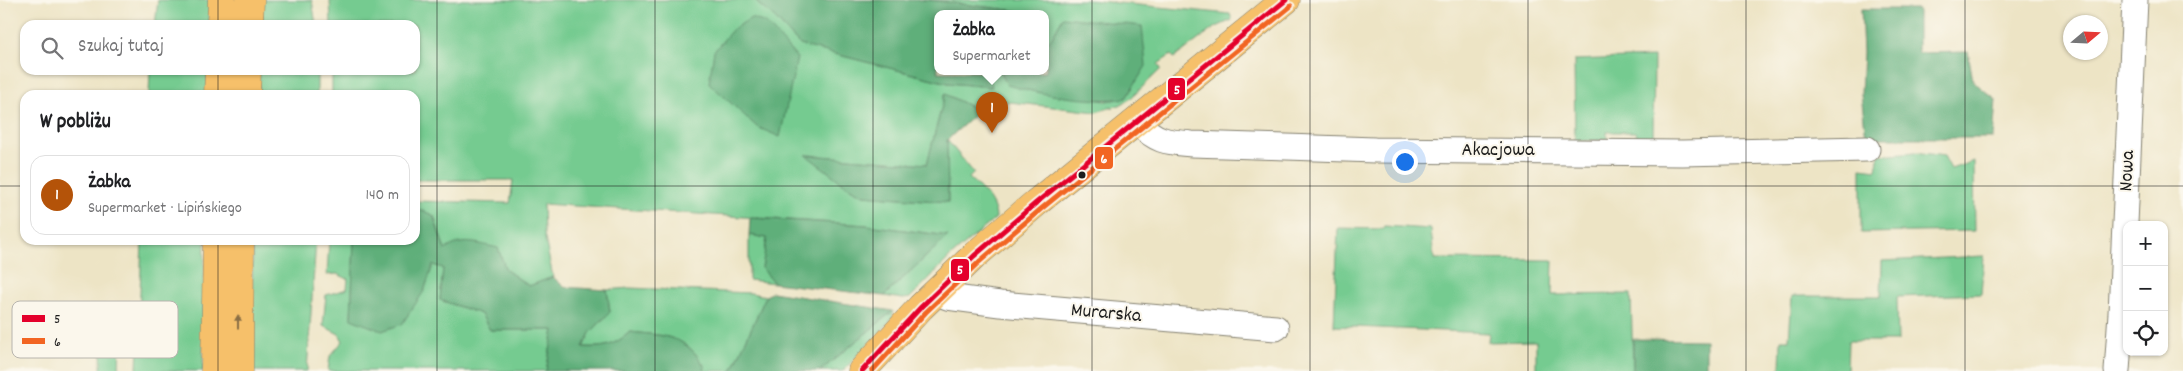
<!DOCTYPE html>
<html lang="pl">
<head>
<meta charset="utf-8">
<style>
	body { margin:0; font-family:Dekko,sans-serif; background:#f2f2f2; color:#202124 }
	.controls { position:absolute; right:15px; bottom:15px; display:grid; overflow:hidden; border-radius:10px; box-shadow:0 1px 4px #0004 }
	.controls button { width:45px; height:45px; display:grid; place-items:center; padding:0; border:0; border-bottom:1px solid #e0e0e0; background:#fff; color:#202124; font:25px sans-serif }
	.compass { position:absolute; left:2063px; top:15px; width:45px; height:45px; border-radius:50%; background:#fff; box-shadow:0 1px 4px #0004; rotate:71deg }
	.you { position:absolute; left:1404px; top:161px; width:18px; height:18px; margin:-12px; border:4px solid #fff; border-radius:50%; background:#1a73e8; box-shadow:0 0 0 8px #1a73e833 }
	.badge { display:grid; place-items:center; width:32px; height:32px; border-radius:50%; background:#b45309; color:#fff; font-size:16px; font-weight:700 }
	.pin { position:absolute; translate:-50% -41px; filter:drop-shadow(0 1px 2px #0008) }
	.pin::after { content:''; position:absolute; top:26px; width:18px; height:15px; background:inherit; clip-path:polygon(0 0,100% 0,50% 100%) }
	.popup { position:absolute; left:934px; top:10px; width:115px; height:65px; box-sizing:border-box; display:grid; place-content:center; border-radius:10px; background:#fff; filter:drop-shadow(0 1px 4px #0005); font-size:16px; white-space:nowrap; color:#757577 }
	.popup b { font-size:19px; color:#202124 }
	.popup::after { content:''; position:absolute; left:50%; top:100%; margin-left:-10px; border:10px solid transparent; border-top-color:#fff }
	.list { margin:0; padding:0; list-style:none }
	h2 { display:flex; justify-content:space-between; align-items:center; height:65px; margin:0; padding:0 20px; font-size:21px }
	h2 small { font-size:16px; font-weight:400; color:#757577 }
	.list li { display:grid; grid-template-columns:32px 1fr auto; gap:15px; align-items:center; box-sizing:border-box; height:80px; margin:0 10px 10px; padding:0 10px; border:1px solid #e0e0e0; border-radius:15px }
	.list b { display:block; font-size:19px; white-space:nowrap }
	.list p { margin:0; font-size:16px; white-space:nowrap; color:#757577 }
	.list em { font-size:16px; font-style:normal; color:#757577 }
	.icon { flex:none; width:28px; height:28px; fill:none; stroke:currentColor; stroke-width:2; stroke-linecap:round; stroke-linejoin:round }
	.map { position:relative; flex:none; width:2183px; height:371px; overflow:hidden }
	.search { position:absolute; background:#fff; box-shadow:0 1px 4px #0004; left:20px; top:20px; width:400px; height:55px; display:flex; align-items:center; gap:12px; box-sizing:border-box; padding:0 18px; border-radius:15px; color:#757577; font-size:19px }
	.panel { position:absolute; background:#fff; box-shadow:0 1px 4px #0004; left:20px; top:90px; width:400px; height:155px; border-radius:15px }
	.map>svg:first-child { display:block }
	.green { fill:#74cb90; stroke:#487456 }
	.forest { fill:#5faf7a; stroke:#3e664b }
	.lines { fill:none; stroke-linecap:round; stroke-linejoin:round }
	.minor-casing { stroke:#848070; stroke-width:27 }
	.major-casing { stroke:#848070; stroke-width:29 }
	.minor { stroke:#fff; stroke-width:25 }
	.major { stroke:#f6c06b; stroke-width:28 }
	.bus-1-casing { stroke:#fbf7ec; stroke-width:9 }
	.bus-2-casing { stroke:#fbf7ec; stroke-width:9 }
	.bus-1 { stroke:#e4002b; stroke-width:5 }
	.bus-2 { stroke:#f26522; stroke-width:5 }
	.oneway { fill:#896e44 }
	.grid { fill:none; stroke:#1c1c1c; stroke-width:1; stroke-opacity:0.55 }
	.bus-dot { fill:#1c1c1c; stroke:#fbf7ec; stroke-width:2 }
	.labels { text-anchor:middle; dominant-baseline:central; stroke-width:4; stroke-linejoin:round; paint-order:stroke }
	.street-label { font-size:20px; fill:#1c1c1c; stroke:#fbf7ec }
	.key { fill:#fbf7ec; stroke:#b8b5ae; stroke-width:1 }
	.key-label { font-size:14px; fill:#1c1c1c }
	.line-badge { stroke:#fbf7ec; stroke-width:2 }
	.badge-label { font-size:14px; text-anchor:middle; font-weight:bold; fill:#fff }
</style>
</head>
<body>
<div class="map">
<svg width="2183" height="371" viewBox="0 0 2183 371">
	<rect width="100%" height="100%" fill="#fbf7ec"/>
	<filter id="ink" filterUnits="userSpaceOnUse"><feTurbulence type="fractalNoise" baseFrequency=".02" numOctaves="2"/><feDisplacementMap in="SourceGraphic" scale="10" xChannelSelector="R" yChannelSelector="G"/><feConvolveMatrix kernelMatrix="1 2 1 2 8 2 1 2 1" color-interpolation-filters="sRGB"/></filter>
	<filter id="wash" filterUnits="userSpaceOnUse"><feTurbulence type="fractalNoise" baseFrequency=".0096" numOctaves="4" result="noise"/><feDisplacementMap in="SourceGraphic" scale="20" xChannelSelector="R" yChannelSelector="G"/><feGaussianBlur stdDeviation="1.12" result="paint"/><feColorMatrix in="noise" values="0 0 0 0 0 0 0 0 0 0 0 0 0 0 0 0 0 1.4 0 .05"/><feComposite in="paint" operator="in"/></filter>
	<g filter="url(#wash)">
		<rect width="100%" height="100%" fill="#ede4c5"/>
		<path class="green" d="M158,0H210L209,25H155Z
			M262,0H312L316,25H261Z
			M330,0H758L757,3L775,18L800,45L948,83L991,87L990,77L985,72H1003L1002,73L1027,90L1106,101L1126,98L1134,85L1063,17L1051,39L1046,43V14H1018L1017,11L929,0H1088L1230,14L1232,20L1214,28L1174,58L1171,55L1158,64L1161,69L1130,99L1120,105L1096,112L992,100L979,111L945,94L927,164L807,155L848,187L864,195L948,202L947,140L974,173L969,178C981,189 995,200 996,218L951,256L910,298L903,299L884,296L948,236L867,225L543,204L544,234L553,277L529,286L506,270L445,250L434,216L415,208V201L510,203L513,180H415V95H332V70H415V25H331Z
			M1654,57L1653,141L1638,140L1635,132H1607V140L1575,141L1574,60Z
			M150,70H208L207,95H149Z
			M259,70H317V95H259Z
			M1916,152L1944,156L1951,169L1974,161L1975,231L1861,233V168L1876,170L1879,155Z
			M1384,226L1431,229L1434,259L1553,260L1552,295L1631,294L1633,371H1536V341L1488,342L1489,333L1334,326L1338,228L1384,229Z
			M749,235L767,238L762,268L774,283L749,280Z
			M142,240H205L203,371H137Z
			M253,240H316L307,371H251Z
			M329,240H354L351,319L424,291L433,265L443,268L440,300L481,314L490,330H554L546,371H328L330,356L343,341L339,334L323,326L326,295L347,289L348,279L337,274L327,275Z
			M1984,256L1981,294L1897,297L1898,341H1848L1847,371H1780L1781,340H1789L1792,296H1881L1882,261Z
			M629,288L751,293L766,296L732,371H704L705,367C685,334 665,336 630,332C613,346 606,348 583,347L590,333L610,312L607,290Z
			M121,309L119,371H101L102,323L109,310Z
			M893,311V318L843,371H820Z"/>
		<path class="forest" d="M758,0H929L1018,11V14H938V72H985L990,77L992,87L948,83L800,45L775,18L757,3Z
			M1861,9H1918V53L1968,52L1973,81L1996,100L1993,138H1866L1861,94L1863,52Z
			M1063,17L1142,26L1146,66L1126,98C1088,103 1044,95 1007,85L1001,73L1003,72H1046V43L1051,39Z
			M751,18L766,23L797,58L780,137L757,127L709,83L714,51L733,29Z
			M945,94L979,111L947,140L948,202L864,195L848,187L806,155L927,164Z
			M415,208L433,215L445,250C461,237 479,244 498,248L506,270L529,286L553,277L564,287L607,290L610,312L590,333L583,347C606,348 613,346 630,332C665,336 685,334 705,367L704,371H546L554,330H490L481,314L440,300L443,268L433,265L424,291L402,324L382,331L351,319L354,240H415Z
			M750,218L867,225L948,236L884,296L774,283L762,268L767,238L749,235Z
			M772,292L893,311L820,371H732L766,296Z
			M1633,339L1706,340V371H1633Z"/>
	</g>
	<g filter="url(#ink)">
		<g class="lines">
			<defs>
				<path id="minor" d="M1137,122C1156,141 1165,142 1192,144L1375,150L1682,153L1867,149
					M939,289L947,297L1000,304L1276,328
					M2117,371L2121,313L2135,0"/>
				<path id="major" d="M221,25L222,0
					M249,25L250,0
					M218,95L219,70
					M246,95L247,70
					M215,371L217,240
					M239,371L240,240
					M862,371L921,307L974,256L1036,203L1286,0"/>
			</defs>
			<use href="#minor" class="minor-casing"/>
			<use href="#major" class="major-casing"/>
			<use href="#minor" class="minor"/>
			<use href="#major" class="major"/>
			<defs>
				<path id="bus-1" d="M862,371L921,307L974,256L1036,203L1286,0"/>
				<path id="bus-2" d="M872,371L926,312L979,262L1041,209L1291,6"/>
			</defs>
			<use href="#bus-1" class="bus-1-casing"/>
			<use href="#bus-2" class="bus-2-casing"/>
			<use href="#bus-1" class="bus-1"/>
			<use href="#bus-2" class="bus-2"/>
		</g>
		<defs><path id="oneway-solid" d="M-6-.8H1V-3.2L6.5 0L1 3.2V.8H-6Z" transform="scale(1.25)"/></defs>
		<use class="oneway" href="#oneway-solid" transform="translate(238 322) rotate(-90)"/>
	</g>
	<path class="grid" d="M218,0V25M437,0V371M655,0V371M873,0V371M1092,0V371M1310,0V371M1528,0V371M1746,0V371M1965,0V371M218,70V95M0,186H25M415,186H2183M218,240V371"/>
	<circle class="bus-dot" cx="1082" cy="175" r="4.5"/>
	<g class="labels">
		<g class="street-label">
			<text x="1498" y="151">Akacjowa</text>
			<text transform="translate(2128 171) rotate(-87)">Nowa</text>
			<text transform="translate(1106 314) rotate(5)">Murarska</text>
		</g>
	</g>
	<rect x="12" y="301" width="166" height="57" rx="8" class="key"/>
	<rect x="22" y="315" width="23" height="7" fill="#e4002b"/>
	<rect x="22" y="338" width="23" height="6" fill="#f26522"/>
	<g class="key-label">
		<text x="54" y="323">5</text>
		<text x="54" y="346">6</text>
	</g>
	<g class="line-badge">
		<rect x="1167" y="77" width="19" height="24" rx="5" fill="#e4002b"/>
		<rect x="1094" y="146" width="20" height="24" rx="5" fill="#f26522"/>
		<rect x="950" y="258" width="20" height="24" rx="5" fill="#e4002b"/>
	</g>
	<g class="badge-label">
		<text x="1177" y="94">5</text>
		<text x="1104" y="163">6</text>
		<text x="960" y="274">5</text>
	</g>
</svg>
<div class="controls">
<button>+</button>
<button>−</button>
<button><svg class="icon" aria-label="locate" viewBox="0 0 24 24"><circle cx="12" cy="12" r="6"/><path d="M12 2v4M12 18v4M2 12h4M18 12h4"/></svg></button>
</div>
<svg class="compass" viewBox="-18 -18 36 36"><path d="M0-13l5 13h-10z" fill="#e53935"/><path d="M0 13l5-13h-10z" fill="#757577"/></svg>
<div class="you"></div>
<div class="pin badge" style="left:992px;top:133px">1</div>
<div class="popup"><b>Żabka</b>Supermarket</div>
<div class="search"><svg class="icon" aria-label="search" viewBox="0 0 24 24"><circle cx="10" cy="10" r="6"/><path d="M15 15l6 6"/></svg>Szukaj tutaj</div>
<section class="panel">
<h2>W pobliżu<small></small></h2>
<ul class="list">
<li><span class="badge">1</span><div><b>Żabka</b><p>Supermarket · Lipińskiego</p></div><em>140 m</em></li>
</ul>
</section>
</div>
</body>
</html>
